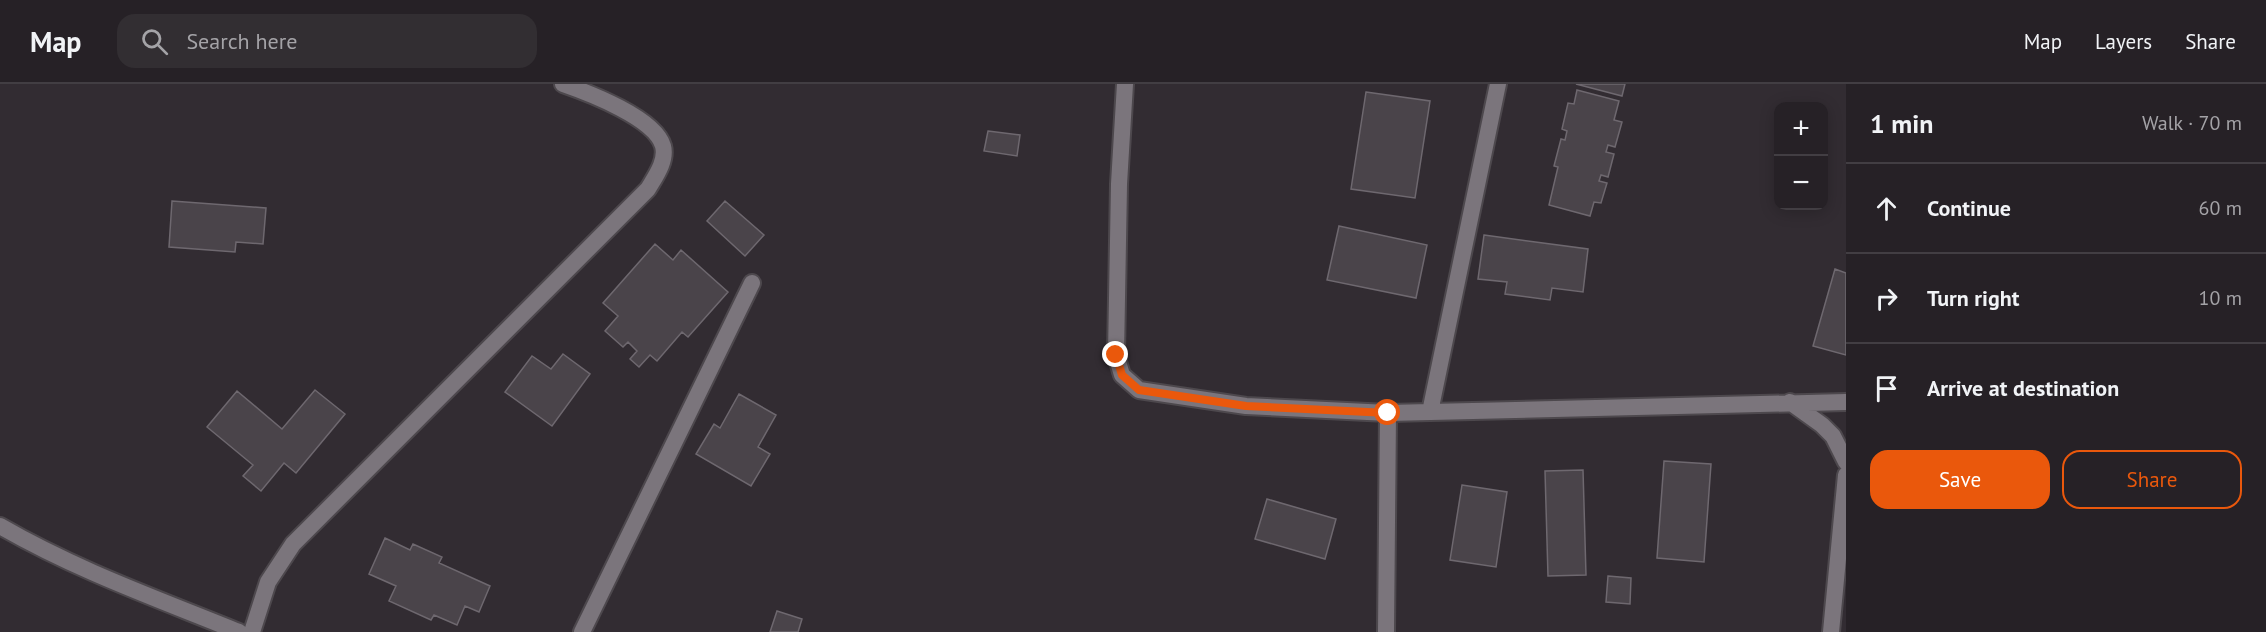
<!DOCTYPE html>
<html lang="en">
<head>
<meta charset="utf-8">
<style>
	body { margin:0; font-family:"PT Sans",sans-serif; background:#322e32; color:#f1f3f6 }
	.controls { position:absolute; right:18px; top:18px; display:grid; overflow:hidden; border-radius:12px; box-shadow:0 3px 15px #0003 }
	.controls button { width:54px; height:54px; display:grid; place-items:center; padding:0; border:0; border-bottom:2px solid #423e43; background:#262126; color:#f1f3f6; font:30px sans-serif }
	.stop { position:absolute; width:18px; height:18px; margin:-14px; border:4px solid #ea580c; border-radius:50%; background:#fff }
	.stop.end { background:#ea580c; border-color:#fff; box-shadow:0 2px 6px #0008 }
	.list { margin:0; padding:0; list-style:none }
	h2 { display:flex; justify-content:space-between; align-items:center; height:78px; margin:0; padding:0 24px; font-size:26px }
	h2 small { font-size:20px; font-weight:400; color:#a4a3a7 }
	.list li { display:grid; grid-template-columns:39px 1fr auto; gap:18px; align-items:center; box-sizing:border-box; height:90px; padding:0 24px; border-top:2px solid #423e43 }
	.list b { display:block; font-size:22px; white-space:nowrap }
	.list em { font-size:20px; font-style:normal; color:#a4a3a7 }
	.actions { display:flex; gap:12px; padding:18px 24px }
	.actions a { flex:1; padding:14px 0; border:2px solid #ea580c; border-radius:18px; text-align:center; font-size:21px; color:#ea580c }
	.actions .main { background:#ea580c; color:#fff }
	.icon { flex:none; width:33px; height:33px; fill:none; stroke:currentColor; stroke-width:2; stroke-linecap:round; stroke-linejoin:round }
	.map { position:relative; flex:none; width:1846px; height:548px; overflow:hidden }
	header { display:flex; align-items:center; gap:36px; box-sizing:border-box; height:84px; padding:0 30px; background:#262126; border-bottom:2px solid #423e43 }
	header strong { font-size:28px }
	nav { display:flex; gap:33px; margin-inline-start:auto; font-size:21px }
	.search { width:420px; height:54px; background:#322e32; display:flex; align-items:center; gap:15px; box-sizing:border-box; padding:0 21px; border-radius:18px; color:#a4a3a7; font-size:22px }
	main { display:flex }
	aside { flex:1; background:#262126 }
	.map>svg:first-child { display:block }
	.building { fill:#4a444a; stroke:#6e686f; stroke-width:1.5 }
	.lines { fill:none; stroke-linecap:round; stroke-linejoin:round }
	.minor-casing { stroke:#4d484d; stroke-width:20 }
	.minor { stroke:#7b757c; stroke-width:16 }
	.route { stroke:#ea580c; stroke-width:8 }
</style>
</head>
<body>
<header>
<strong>Map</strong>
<div class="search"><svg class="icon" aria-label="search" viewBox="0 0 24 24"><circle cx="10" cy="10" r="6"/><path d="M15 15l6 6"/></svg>Search here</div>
<nav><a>Map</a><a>Layers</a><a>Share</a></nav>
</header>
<main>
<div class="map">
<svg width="1846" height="548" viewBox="0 0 1846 548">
	<rect width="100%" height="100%" fill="#322c32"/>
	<path class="building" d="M1576,0H1625L1622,12Z
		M1577,6L1619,17L1614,36L1622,38L1615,63L1608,61L1606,68L1614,70L1608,93L1601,91L1599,97L1607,99L1601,119L1594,118L1590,132L1549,121L1558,83L1554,82L1561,55L1565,56L1567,47L1562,45L1568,19L1574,20Z
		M1366,8L1430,17L1415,114L1351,105Z
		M988,47L1020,51L1017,72L984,67Z
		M172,117L266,124L263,160L236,158L235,168L169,163Z
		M725,117L764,151L745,172L707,137Z
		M1339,142L1427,161L1416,214L1327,196Z
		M1484,151L1588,165L1583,208L1552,204L1550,216L1505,210L1507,198L1478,195Z
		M655,160L673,176L681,166L728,208L688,253L682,248L657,277L650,271L639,283L630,275L637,267L628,258L623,263L605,247L618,232L603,219Z
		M1835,185L1846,189V271L1813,262Z
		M563,270L590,290L552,342L505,308L532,272L551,285Z
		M315,306L345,330L296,389L284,379L261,407L243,392L253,381L207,343L237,307L282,345Z
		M739,310L776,331L758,363L770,370L751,402L696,370L714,340L720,344Z
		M1664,377L1711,380L1704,478L1657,474Z
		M1583,386L1586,491L1548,492L1545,387Z
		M1462,401L1507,408L1496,483L1450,476Z
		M1267,415L1336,435L1325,475L1255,455Z
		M385,454L410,466L413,460L442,473L439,479L490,502L479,528L465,522L457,541L434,531L431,536L389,517L396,502L369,490Z
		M1608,492L1631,494L1630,520L1606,518Z
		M777,527L802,535L798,548H770Z"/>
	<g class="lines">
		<defs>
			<path id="minor" d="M1125,0L1119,100L1116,271L1122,291L1139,306L1246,322L1388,329L1846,318
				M1790,318L1822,341L1833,352L1846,378
				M1430,328L1498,0
				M0,442C76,486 158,515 239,548
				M252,548L268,498L293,460L648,105C655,93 667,77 663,62C655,34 589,9 563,0
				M582,548L752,199
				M1386,548L1388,329
				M1831,548L1846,391"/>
		</defs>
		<use href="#minor" class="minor-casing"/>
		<use href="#minor" class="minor"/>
	</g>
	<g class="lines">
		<path class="route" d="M1116,271L1122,291L1139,306L1246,322L1388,329"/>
	</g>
</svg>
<div class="controls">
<button>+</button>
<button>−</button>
</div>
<div class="stop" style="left:1388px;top:329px"></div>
<div class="stop end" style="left:1116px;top:271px"></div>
</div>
<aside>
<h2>1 min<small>Walk · 70 m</small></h2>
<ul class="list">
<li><svg class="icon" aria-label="ahead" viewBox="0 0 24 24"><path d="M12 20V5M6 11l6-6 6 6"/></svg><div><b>Continue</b></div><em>60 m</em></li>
<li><svg class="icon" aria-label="right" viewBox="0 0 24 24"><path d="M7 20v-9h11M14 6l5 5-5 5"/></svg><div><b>Turn right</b></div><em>10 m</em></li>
<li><svg class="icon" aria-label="arrive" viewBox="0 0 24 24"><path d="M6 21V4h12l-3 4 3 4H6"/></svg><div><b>Arrive at destination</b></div></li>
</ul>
<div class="actions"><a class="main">Save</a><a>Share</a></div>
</aside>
</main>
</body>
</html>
